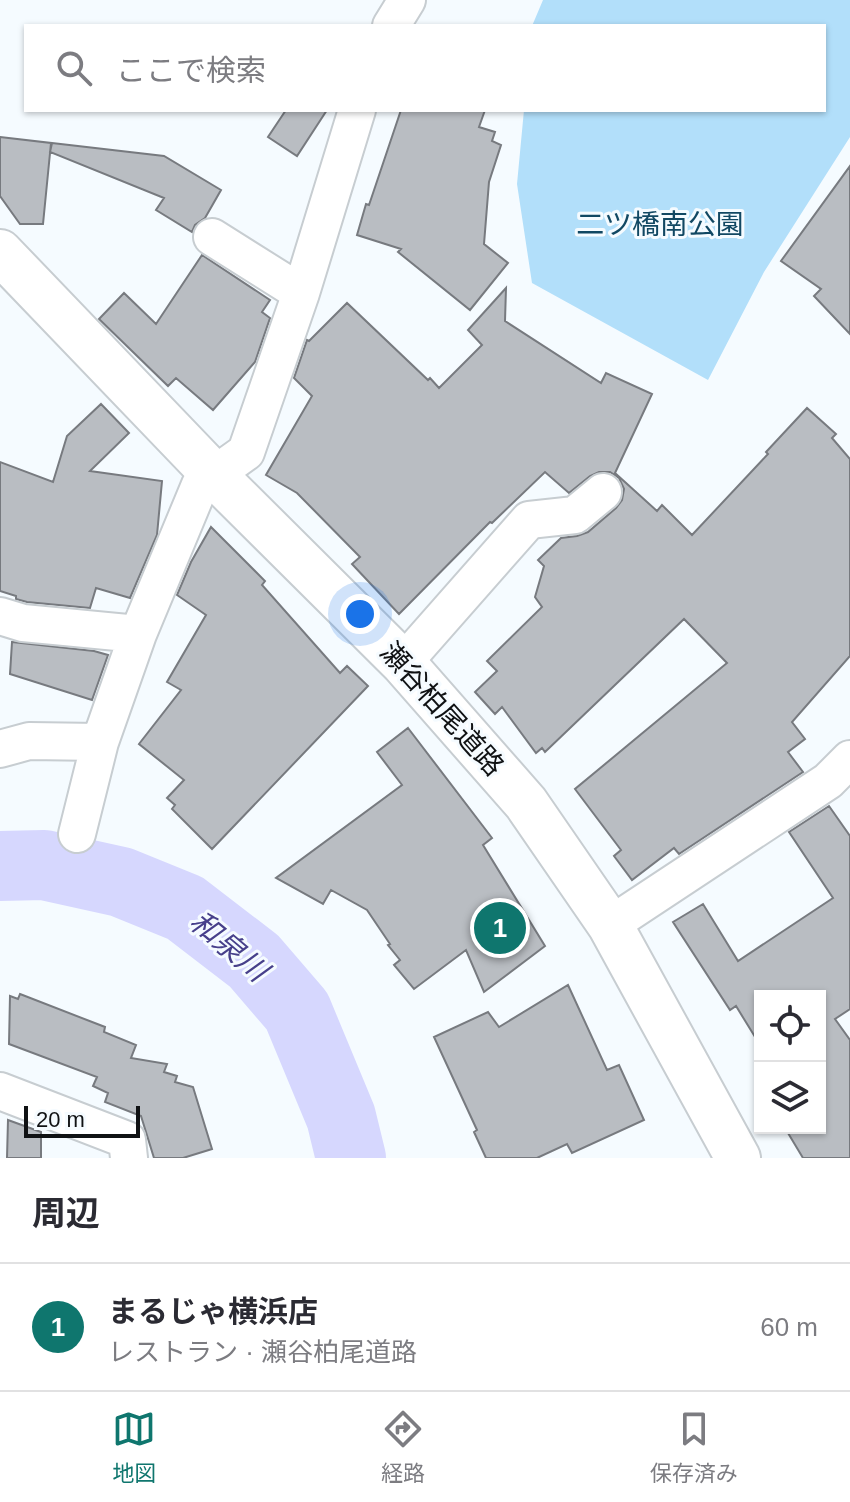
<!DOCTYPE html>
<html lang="ja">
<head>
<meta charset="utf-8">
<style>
	body { margin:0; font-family:Helvetica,"Noto Sans JP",sans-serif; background:#f2f2f3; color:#2b2b33 }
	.controls { position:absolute; right:24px; bottom:24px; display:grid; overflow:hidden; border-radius:0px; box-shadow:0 2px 6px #0004 }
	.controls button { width:72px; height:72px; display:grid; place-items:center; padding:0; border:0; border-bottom:2px solid #e1e1e2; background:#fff; color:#2b2b33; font:40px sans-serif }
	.scale { position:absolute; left:24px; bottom:20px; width:116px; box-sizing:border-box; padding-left:8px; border:4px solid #101214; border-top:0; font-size:22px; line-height:28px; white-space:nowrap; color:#101214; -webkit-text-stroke:6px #f5fbff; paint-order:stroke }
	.you { position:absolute; left:360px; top:614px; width:28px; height:28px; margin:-20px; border:6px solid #fff; border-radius:50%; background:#1a73e8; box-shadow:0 0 0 12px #1a73e833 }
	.badge { display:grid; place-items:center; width:52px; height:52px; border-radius:50%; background:#0f766e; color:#fff; font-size:26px; font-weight:700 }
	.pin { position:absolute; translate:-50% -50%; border:4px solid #fff; box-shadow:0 2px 8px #0006 }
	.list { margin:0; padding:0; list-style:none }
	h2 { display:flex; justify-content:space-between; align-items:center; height:104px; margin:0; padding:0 32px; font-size:34px }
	h2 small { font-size:26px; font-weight:400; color:#7c7c81 }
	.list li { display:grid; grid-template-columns:52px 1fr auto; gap:24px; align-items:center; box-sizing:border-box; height:128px; padding:0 32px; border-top:2px solid #e1e1e2 }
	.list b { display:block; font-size:30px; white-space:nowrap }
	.list p { margin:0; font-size:26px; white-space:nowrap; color:#7c7c81 }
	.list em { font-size:26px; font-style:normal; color:#7c7c81 }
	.icon { flex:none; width:44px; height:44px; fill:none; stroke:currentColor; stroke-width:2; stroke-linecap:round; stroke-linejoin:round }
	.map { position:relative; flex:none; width:850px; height:1158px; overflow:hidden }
	.search { position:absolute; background:#fff; box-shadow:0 2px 6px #0004; left:24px; right:24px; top:24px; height:88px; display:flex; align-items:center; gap:20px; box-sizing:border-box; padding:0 28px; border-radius:0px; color:#7c7c81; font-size:30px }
	.sheet { height:232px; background:#fff }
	nav { display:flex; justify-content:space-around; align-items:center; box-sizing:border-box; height:112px; border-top:2px solid #e1e1e2; background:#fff; font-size:22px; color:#7c7c81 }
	nav a { display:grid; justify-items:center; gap:4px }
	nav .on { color:#0f766e }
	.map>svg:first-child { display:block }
	.green { fill:#b2dffa }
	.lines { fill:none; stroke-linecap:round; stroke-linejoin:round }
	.river { stroke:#d6d7fe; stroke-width:70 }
	.building { fill:#b9bdc2; stroke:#777a7f; stroke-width:2 }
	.street-casing { stroke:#c7cdd1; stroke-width:40 }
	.secondary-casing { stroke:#c7cdd1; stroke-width:48 }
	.street { stroke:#fff; stroke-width:36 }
	.secondary { stroke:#fff; stroke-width:44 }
	.labels { text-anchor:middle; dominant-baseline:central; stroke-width:6; stroke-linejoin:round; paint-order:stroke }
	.park-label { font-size:28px; fill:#114863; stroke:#f5fbff }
	.street-label { font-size:28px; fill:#101214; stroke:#f5fbff }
	.water-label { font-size:30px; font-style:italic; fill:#47408b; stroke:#f5fbff }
</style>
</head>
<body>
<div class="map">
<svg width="850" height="1158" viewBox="0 0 850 1158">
	<rect width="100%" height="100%" fill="#f5fbff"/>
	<path class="green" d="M543,0H850V137L764,272L708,380L532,283L517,184L524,110H824V26H532Z"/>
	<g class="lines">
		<path class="river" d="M0,866L44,865L121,882L185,908L254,961L297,1011L341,1117L351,1158"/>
	</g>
	<path class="building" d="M286,110H327L297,156L268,137Z
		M401,110H485L479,127L495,132L492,141L501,145L489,182L484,244L508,263L470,310L398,252L401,249L357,235L366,204L369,205Z
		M0,137L51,143L43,224H20L0,196Z
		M52,143L164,156L221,190L205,218L195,225L192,232L156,210L164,198L50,152Z
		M850,166V334L814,296L821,289L781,261Z
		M202,255L270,300L262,312L270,318L255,362L213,410L176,378L168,386L99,319L124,293L156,324Z
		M506,288L505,321L601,383L606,373L652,394L615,473L657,511L662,505L692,535L768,454L766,452L807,408L836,434L832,438L850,459V656L792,722L805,739L788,752L803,772L679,854L674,848L632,880L614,856L621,850L575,789L727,663L684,619L545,752L542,748L536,753L502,707L495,714L475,692L497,671L487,661L542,607L535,597L544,566L538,560L561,538L577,536L588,532L616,508L622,500L624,489L619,478L610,472H599L590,476L569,493L545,472L492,523L490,522L399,614L352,564L360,557L297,493L266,475L312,396L294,378L307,340L309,341L347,303L428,380L430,378L439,388L482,345L468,330Z
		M101,404L129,433L90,471L162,481L157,535L130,598L96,588L90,608L27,602L16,599V596L0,591V462L53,482L67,436Z
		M211,527L265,581L262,585L340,673L347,666L368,686L212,849L172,809L175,805L167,798L184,780L139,744L181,690L167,682L206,615L177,595L191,562Z
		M12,642L94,651L108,655L92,700L10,674Z
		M408,728L492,838L483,845L545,946L484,992L466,950L414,989L394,965L400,960L388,945L390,944L367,910L331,890L323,904L276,878L402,785L377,752Z
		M829,806L850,836V1009L835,1019L850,1040V1158H803L785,1128H820V996H760V1045L736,1006L730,1010L673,922L703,904L738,961L833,898L789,832Z
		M568,985L607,1070L619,1065L644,1120L572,1153L567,1144L537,1158H486L474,1132L477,1130L434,1037L488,1012L499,1027Z
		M20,994L105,1027L104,1032L136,1045L131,1058L167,1064L164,1072L177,1076L175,1082L193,1087L212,1149L183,1158H154L141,1116L105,1102L108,1093L93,1086L97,1077L9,1044L10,996L18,999Z
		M8,1120L41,1132V1158H7Z"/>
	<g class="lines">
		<defs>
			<path id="street" d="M391,26L407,0
				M212,237L301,293
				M0,616L23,623L138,634
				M403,663L529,520L575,515L603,492
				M0,749L29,741L100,742
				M77,834L100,742L138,634L200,485L246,452L301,293L357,110
				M610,925L828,781L850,759
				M0,1091L127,1140L129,1158"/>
			<path id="secondary" d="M0,252L214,475L403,663L526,803L610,925L738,1158"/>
		</defs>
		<use href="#street" class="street-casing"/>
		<use href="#secondary" class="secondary-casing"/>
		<use href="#street" class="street"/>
		<use href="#secondary" class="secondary"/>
	</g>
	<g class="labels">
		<g class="park-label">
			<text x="660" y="224">二ツ橋南公園</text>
		</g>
		<g class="street-label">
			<text transform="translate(442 709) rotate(48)">瀬谷柏尾道路</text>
		</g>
		<g class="water-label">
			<text transform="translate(229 946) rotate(40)">和泉川</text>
		</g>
	</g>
</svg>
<div class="controls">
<button><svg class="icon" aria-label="locate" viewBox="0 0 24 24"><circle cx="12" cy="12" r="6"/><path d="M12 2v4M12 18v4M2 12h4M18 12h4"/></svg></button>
<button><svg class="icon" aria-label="layers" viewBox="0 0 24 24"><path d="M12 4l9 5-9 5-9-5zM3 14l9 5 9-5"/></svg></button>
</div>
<div class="scale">20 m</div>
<div class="you"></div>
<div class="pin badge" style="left:500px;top:928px">1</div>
<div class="search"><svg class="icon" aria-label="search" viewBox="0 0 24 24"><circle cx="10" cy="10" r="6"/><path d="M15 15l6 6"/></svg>ここで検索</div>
</div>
<section class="sheet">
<h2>周辺<small></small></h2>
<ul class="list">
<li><span class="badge">1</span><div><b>まるじゃ横浜店</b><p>レストラン · 瀬谷柏尾道路</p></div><em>60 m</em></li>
</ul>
</section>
<nav>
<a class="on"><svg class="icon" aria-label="map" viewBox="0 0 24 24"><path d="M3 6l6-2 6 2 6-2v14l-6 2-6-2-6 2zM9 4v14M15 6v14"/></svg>地図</a>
<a><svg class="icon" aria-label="directions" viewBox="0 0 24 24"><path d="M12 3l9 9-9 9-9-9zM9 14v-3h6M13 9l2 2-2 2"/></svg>経路</a>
<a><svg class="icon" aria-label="saved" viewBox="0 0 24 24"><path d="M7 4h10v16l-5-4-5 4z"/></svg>保存済み</a>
</nav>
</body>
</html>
